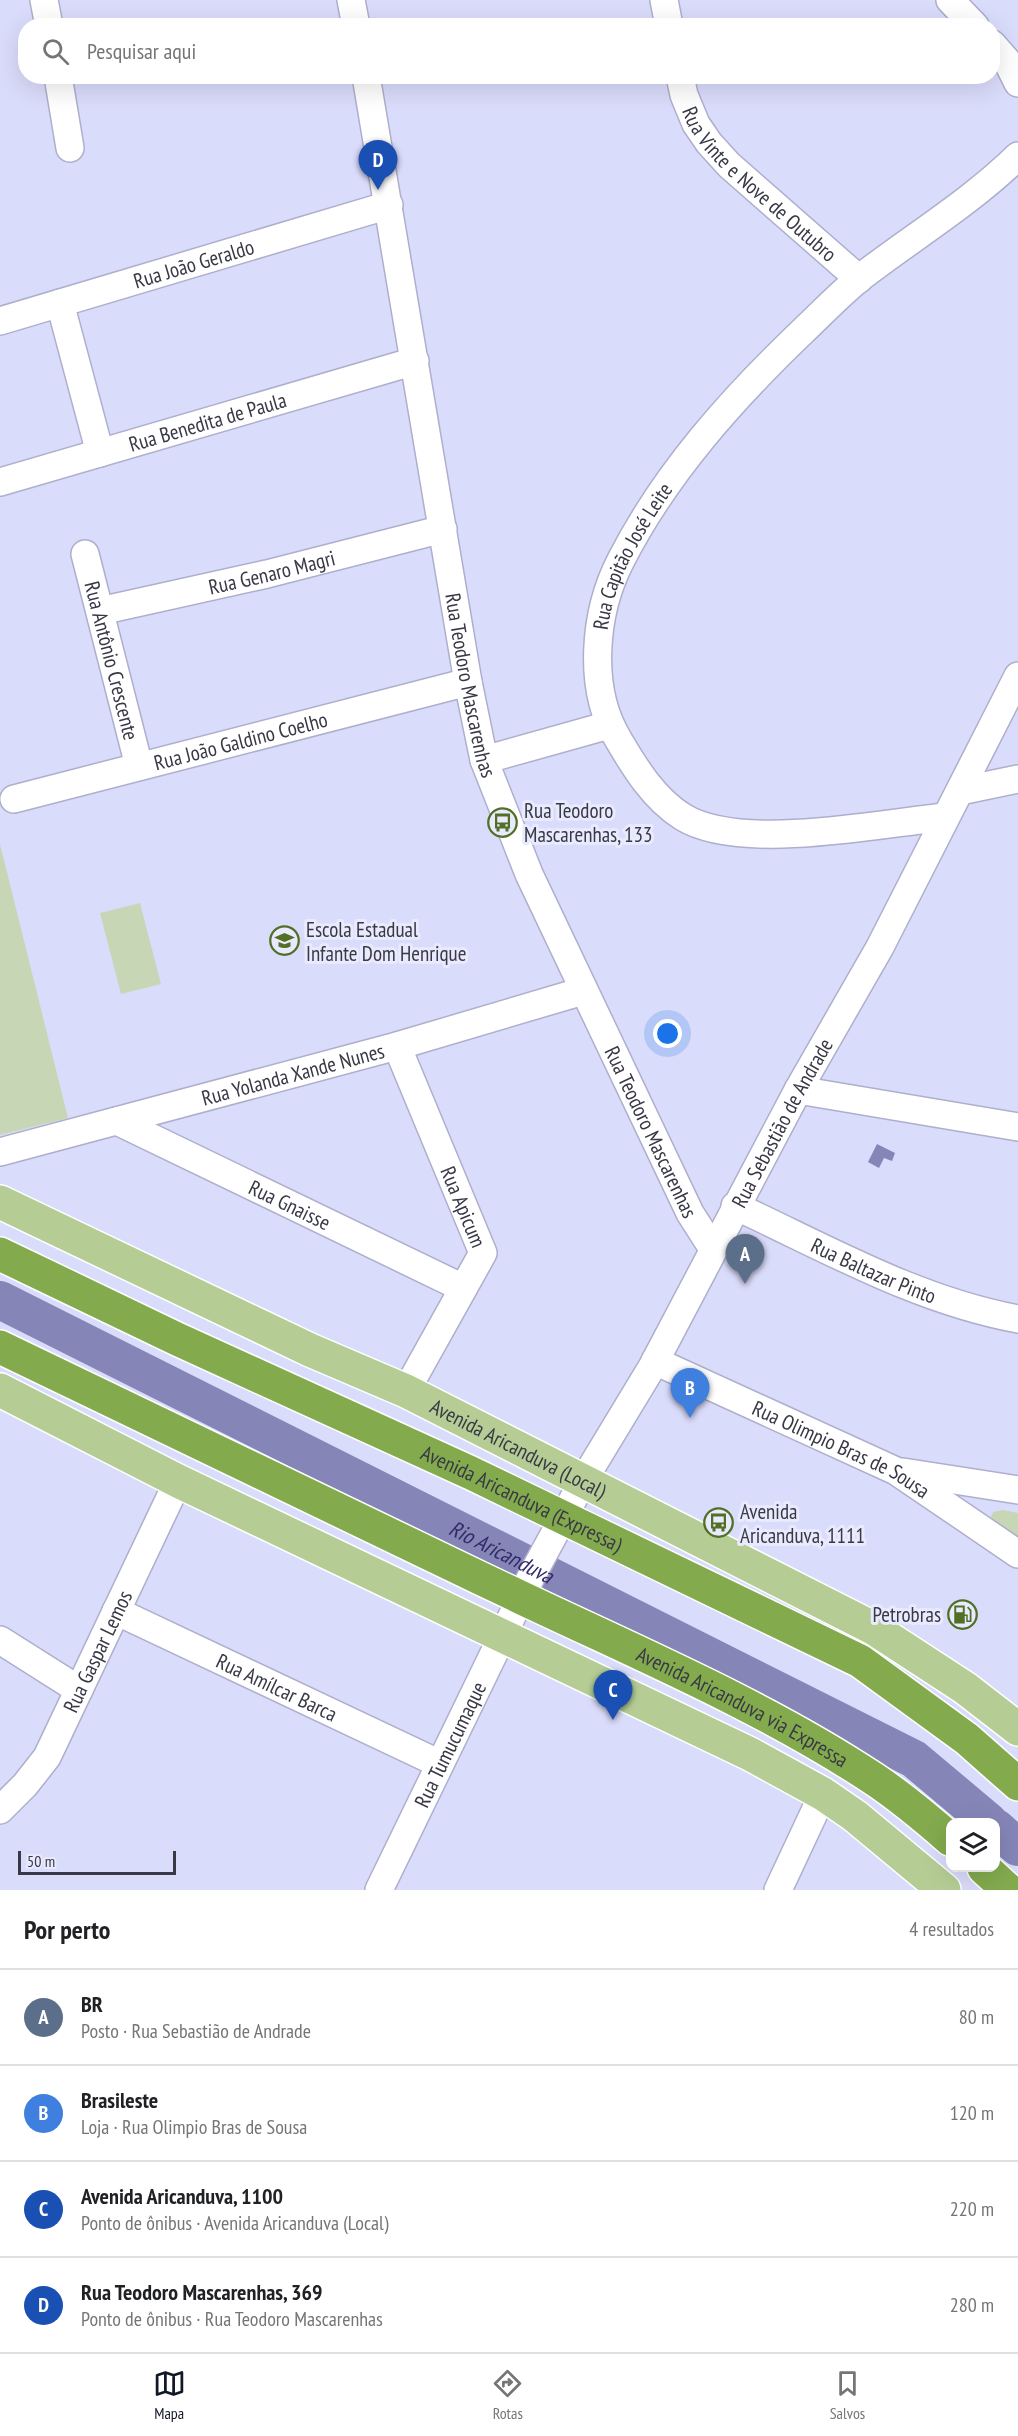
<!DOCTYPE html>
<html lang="pt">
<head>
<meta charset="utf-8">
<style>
	body { margin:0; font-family:"PT Sans Narrow",sans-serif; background:#f6f6f6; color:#202124 }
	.controls { position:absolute; right:18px; bottom:18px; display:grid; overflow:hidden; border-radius:12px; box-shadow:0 6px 24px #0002 }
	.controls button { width:54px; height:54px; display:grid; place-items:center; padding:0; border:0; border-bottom:2px solid #e0e0e0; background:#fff; color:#202124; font:30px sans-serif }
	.scale { position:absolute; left:18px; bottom:15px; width:158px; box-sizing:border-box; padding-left:6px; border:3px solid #383945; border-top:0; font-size:16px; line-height:21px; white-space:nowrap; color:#383945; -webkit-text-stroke:4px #e9eafd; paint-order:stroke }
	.you { position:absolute; left:668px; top:1034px; width:21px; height:21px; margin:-15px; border:4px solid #fff; border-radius:50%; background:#1a73e8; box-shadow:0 0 0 9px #1a73e833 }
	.badge { display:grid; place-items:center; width:39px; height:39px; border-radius:50%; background:#111827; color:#fff; font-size:20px; font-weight:700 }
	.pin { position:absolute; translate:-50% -50px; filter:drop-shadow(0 2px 3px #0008) }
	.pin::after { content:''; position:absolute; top:32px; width:21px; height:18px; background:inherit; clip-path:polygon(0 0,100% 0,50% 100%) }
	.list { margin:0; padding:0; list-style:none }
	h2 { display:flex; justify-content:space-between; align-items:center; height:78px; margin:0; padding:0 24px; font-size:26px }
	h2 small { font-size:20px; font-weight:400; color:#757577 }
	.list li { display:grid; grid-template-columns:39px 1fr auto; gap:18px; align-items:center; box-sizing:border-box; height:96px; padding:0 24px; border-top:2px solid #e0e0e0 }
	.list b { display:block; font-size:22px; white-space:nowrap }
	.list p { margin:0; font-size:20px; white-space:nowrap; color:#757577 }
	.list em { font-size:20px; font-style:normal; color:#757577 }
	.icon { flex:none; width:33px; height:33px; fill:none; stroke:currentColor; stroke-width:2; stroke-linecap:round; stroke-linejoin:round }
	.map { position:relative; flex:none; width:1018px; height:1890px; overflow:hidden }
	.search { position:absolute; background:#fff; box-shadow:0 6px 24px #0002; left:18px; right:18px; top:18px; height:66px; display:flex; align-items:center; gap:15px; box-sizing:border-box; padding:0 21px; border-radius:24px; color:#757577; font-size:22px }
	.sheet { height:462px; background:#fff }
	nav { display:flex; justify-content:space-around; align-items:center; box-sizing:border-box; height:84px; border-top:2px solid #e0e0e0; background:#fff; font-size:16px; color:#757577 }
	nav a { display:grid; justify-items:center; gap:3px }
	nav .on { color:#111827 }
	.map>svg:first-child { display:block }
	.green { fill:#c7d7b6 }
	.water { fill:#8585b8 }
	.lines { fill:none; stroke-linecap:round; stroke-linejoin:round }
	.river { stroke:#8585b8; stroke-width:38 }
	.minor-casing { stroke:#aeafcd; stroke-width:30 }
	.major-casing { stroke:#fff; stroke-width:36 }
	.highway-casing { stroke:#fff; stroke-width:36 }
	.minor { stroke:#fff; stroke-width:27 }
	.major { stroke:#b5cd95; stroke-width:33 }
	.highway { stroke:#83ab4e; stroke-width:33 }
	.labels { text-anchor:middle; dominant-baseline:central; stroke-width:6; stroke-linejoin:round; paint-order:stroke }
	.street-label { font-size:21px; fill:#383945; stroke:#e9eafd }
	.poi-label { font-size:21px; fill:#383945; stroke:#e9eafd; text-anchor:start }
	.water-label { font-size:22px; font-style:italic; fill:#312b69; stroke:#e9eafd }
</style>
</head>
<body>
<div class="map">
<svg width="1018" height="1890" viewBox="0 0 1018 1890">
	<rect width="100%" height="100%" fill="#dadcfb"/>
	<path class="green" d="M0,844L68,1118L0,1135Z
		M140,903L161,984L121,994L100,913Z
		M1003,1510L1018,1513V1538L990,1519L993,1512Z"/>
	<path class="water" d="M877,1144L895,1153L892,1161L884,1158L879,1168L868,1162Z"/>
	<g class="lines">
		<g class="river">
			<path id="s1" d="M0,1300L914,1759L989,1822"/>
			<path d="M996,1828L1018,1847"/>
		</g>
		<defs>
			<g id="minor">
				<path d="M44,0L49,26"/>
				<path d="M351,0L356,26"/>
				<path d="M664,0L669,26"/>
				<path d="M950,0L975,26"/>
				<path d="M992,44L1007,61L1018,83"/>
				<path d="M58,76L70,148"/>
				<path id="s2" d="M366,76L468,682L484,760L529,874L690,1213L713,1249"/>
				<path id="s3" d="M680,76L684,95L696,124L709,143L729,165L859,279"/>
				<path d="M60,303L100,453"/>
				<path id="s4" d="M0,321L389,205"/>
				<path id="s5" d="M0,482L415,361"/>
				<path id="s6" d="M85,554L139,766"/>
				<path id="s7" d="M100,611L267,574L443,529"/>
				<path d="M484,760L609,725"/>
				<path d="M960,791L1018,779"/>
				<path id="s8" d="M14,799L468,682"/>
				<path id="s9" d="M945,817C877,824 740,852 683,817C654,799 635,768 618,739C587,688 594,612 621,560C666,472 733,398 803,331C822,313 841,293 861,277C913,237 971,202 1018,156"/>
				<path id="s10" d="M397,1046L483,1253L406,1391"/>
				<path d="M798,1090L1018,1127"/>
				<path id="s11" d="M117,1121L463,1288"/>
				<path id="s12" d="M0,1152L397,1046L583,991"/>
				<path id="s13" d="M735,1206C828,1249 916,1300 1018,1319"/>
				<path id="s14" d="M655,1361L896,1471L1018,1554"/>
				<path d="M903,1472L1018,1490"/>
				<path id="s15" d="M116,1611L440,1764"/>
				<path d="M0,1640L79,1690"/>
				<path id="s16" d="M0,1810L25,1785L47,1757L178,1481"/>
				<path id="s17" d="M379,1890L531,1577L583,1481L652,1367L798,1090L880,947L1018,676"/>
				<path d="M778,1890L823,1794"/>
			</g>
			<g id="major">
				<path id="s18" d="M0,1202L310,1350L406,1391L873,1628L965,1688L1018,1729"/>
				<path d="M0,1390L178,1481L750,1754L823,1794L855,1816L944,1890"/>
			</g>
			<g id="highway">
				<path id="s19" d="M0,1254L177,1339L471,1473L860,1661L967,1739L1018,1784"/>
				<path id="s20" d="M0,1347C175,1431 349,1516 524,1599C642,1655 765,1707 874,1779C901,1797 926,1818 950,1839"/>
				<path d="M984,1868L1008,1890"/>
			</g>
		</defs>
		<use href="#minor" class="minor-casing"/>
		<use href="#major" class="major-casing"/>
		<use href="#highway" class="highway-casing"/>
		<use href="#minor" class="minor"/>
		<use href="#major" class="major"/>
		<use href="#highway" class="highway"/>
	</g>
	<defs>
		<symbol id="bus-ring" viewBox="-11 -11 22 22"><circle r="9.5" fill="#e9eafd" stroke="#516f25" stroke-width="1.5"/><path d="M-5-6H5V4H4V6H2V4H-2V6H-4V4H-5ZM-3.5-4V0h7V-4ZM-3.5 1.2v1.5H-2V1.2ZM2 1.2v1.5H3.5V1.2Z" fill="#516f25"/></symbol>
		<symbol id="school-ring" viewBox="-11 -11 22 22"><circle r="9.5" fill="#e9eafd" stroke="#516f25" stroke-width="1.5"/><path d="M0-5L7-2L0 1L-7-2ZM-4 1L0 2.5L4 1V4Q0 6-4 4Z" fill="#516f25"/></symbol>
		<symbol id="fuel-ring" viewBox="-11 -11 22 22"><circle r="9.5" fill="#e9eafd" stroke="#516f25" stroke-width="1.5"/><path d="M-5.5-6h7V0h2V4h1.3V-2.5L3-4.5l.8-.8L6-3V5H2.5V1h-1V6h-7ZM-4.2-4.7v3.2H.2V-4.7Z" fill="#516f25"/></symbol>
	</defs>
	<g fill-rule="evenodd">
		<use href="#bus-ring" x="486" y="806" width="33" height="33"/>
		<use href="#school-ring" x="268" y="924" width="33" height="33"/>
		<use href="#bus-ring" x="702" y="1506" width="33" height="33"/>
		<use href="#fuel-ring" x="946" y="1598" width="33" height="33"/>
	</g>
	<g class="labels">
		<g class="street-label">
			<text stroke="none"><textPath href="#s3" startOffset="138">Rua Vinte e Nove de Outubro</textPath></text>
			<text stroke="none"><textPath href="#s4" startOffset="202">Rua João Geraldo</textPath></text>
			<text stroke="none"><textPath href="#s5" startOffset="216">Rua Benedita de Paula</textPath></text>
			<text stroke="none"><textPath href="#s9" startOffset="562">Rua Capitão José Leite</textPath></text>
			<text stroke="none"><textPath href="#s7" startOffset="176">Rua Genaro Magri</textPath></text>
			<text stroke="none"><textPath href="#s6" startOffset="110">Rua Antônio Crescente</textPath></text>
			<text stroke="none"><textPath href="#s2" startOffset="618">Rua Teodoro Mascarenhas</textPath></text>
			<text stroke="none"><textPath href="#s8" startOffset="234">Rua João Galdino Coelho</textPath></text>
			<text stroke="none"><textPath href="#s12" startOffset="303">Rua Yolanda Xande Nunes</textPath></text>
			<text stroke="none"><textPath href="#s17" startOffset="867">Rua Sebastião de Andrade</textPath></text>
			<text stroke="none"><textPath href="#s2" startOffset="1102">Rua Teodoro Mascarenhas</textPath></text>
			<text stroke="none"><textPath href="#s11" startOffset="192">Rua Gnaisse</textPath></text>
			<text stroke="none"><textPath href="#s10" startOffset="174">Rua Apicum</textPath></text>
			<text stroke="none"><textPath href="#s13" startOffset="153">Rua Baltazar Pinto</textPath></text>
			<text stroke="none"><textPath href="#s18" startOffset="574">Avenida Aricanduva (Local)</textPath></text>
			<text stroke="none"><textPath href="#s14" startOffset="206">Rua Olimpio Bras de Sousa</textPath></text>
			<text stroke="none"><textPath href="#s19" startOffset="576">Avenida Aricanduva (Expressa)</textPath></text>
			<text stroke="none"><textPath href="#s16" startOffset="188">Rua Gaspar Lemos</textPath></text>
			<text stroke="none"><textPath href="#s15" startOffset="178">Rua Amílcar Barca</textPath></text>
			<text stroke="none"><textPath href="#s20" startOffset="825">Avenida Aricanduva via Expressa</textPath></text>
			<text stroke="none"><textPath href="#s17" startOffset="162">Rua Tumucumaque</textPath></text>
		</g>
		<g class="poi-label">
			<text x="524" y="810">Rua Teodoro<tspan x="524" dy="24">Mascarenhas, 133</tspan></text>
			<text x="306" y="929">Escola Estadual<tspan x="306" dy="24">Infante Dom Henrique</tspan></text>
			<text x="740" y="1511">Avenida<tspan x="740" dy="24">Aricanduva, 1111</tspan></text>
			<text x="941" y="1614" text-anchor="end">Petrobras</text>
		</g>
		<g class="water-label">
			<text stroke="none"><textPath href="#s1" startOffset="561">Rio Aricanduva</textPath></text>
		</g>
	</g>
</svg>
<div class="controls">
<button><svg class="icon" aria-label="layers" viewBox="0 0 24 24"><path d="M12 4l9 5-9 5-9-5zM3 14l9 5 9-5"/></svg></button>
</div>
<div class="scale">50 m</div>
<div class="you"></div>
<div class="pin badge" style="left:745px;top:1284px;background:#5c6f8a">A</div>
<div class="pin badge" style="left:690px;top:1418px;background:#3f7fe0">B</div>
<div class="pin badge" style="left:613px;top:1720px;background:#1a4fb4">C</div>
<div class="pin badge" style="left:378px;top:190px;background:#1a4fb4">D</div>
<div class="search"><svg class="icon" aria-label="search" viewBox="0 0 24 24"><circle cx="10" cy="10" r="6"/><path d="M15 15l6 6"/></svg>Pesquisar aqui</div>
</div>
<section class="sheet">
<h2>Por perto<small>4 resultados</small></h2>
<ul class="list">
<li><span class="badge" style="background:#5c6f8a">A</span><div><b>BR</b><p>Posto · Rua Sebastião de Andrade</p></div><em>80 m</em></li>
<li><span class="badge" style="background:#3f7fe0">B</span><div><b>Brasileste</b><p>Loja · Rua Olimpio Bras de Sousa</p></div><em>120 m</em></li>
<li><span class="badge" style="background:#1a4fb4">C</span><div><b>Avenida Aricanduva, 1100</b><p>Ponto de ônibus · Avenida Aricanduva (Local)</p></div><em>220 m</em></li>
<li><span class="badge" style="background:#1a4fb4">D</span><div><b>Rua Teodoro Mascarenhas, 369</b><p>Ponto de ônibus · Rua Teodoro Mascarenhas</p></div><em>280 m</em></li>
</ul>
</section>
<nav>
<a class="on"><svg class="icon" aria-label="map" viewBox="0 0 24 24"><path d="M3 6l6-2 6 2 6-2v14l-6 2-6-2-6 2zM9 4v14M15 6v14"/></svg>Mapa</a>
<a><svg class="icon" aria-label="directions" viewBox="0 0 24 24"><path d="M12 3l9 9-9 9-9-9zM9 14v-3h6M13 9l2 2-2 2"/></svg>Rotas</a>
<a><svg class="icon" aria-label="saved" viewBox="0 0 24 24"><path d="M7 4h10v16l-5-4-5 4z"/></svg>Salvos</a>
</nav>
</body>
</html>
